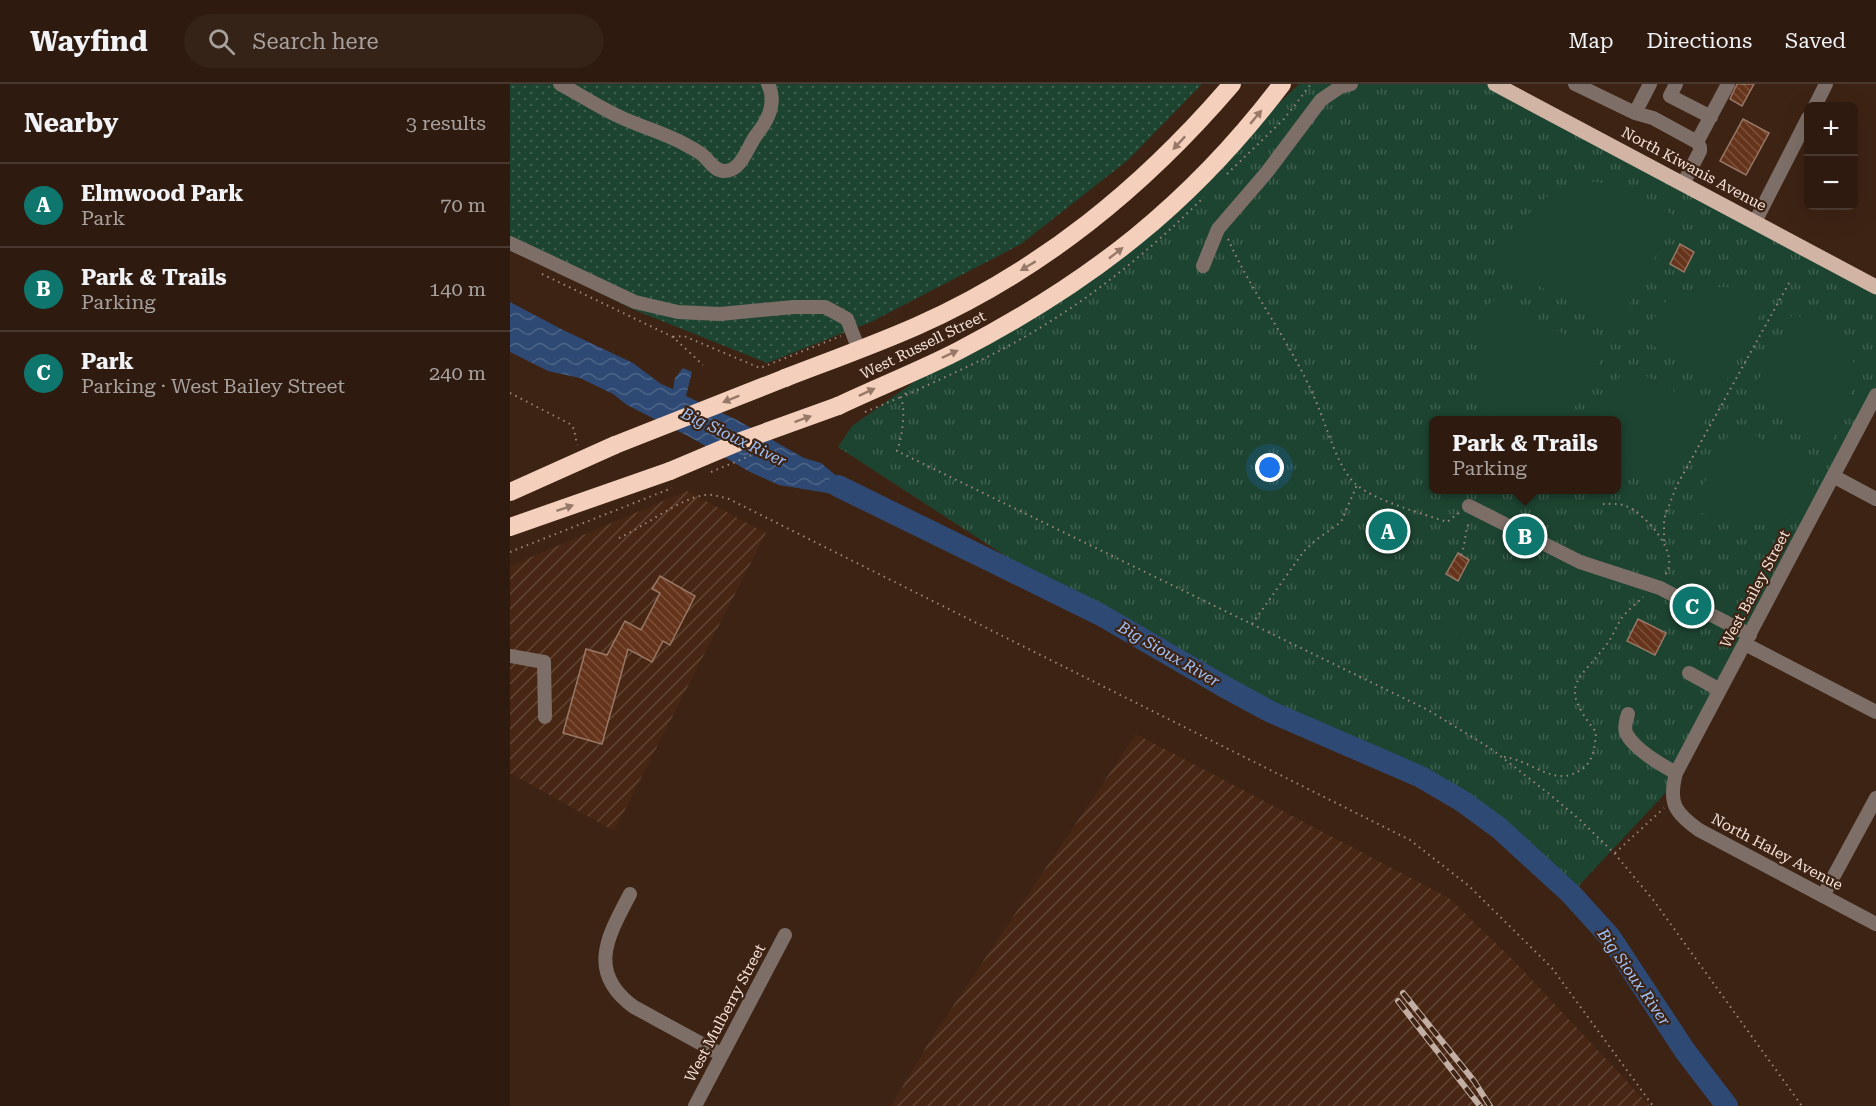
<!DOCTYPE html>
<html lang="en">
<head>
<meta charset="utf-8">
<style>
	body { margin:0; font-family:"Roboto Serif",serif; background:#362318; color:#f1f3f6 }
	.controls { position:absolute; right:18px; top:18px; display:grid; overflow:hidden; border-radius:9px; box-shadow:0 6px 24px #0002 }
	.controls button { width:54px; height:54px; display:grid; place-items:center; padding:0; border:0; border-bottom:2px solid #49382f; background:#2e1a0f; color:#f1f3f6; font:30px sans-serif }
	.you { position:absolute; left:760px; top:384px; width:21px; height:21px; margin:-15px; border:4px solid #fff; border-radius:50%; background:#1a73e8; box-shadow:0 0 0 9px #1a73e833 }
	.badge { display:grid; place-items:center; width:39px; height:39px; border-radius:50%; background:#0f766e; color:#fff; font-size:20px; font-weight:700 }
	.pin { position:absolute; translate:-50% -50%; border:3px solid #fff; box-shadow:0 2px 6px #0006 }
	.popup { position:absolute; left:919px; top:332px; width:192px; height:78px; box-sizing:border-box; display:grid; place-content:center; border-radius:9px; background:#2e1a0f; filter:drop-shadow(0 2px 4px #0005); font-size:20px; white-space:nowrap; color:#a7a19e }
	.popup b { font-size:22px; color:#f1f3f6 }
	.popup::after { content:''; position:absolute; left:50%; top:100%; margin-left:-12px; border:12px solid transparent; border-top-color:#2e1a0f }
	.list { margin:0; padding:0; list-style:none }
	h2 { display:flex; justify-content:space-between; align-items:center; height:78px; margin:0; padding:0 24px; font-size:26px }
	h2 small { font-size:20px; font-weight:400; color:#a7a19e }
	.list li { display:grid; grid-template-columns:39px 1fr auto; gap:18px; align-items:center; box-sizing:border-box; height:84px; padding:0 24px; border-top:2px solid #49382f }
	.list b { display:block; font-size:22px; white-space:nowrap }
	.list p { margin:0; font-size:20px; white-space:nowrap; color:#a7a19e }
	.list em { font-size:20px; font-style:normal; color:#a7a19e }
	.icon { flex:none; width:33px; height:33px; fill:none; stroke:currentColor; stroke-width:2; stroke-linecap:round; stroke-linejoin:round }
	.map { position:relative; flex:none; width:1366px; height:1022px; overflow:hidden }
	header { display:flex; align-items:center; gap:36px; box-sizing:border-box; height:84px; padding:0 30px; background:#2e1a0f; border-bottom:2px solid #49382f }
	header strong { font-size:28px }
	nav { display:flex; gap:33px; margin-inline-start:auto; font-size:21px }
	.search { width:420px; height:54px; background:#362318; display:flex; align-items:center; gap:15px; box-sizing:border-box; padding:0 21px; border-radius:33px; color:#a7a19e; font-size:22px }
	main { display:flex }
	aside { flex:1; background:#2e1a0f }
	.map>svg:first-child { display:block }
	.industrial { fill:url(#industrial-furrows) }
	.grass { fill:url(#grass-dots) }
	.park { fill:url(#park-tufts); fill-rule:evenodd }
	.pitch { fill:#1d4431 }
	.water { fill:url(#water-waves) }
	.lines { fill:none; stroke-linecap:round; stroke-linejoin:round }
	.river { stroke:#2e4a74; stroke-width:22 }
	.building { fill:url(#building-back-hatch); stroke:#987767; stroke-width:1.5 }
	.path { stroke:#9d877b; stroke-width:2; stroke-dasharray:1.5 4.5; stroke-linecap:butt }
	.minor { stroke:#7d6f67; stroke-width:14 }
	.major { stroke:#d1b4a4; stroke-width:15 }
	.highway { stroke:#f3cfbc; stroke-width:18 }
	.rail-casing { stroke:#c2aea2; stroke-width:6 }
	.rail { stroke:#3d2314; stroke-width:4; stroke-dasharray:11; stroke-linecap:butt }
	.path-bridge { stroke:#9d877b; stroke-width:2; stroke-dasharray:1.5 4.5; stroke-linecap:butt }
	.highway-bridge { stroke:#f3cfbc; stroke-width:18 }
	.oneway { fill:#987968 }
	.labels { text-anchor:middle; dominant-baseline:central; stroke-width:4.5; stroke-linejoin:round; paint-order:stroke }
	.street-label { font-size:15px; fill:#f5e3d9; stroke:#3d2314 }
	.water-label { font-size:16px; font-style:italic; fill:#9ec2f9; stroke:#3d2314 }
</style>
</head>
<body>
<header>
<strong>Wayfind</strong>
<div class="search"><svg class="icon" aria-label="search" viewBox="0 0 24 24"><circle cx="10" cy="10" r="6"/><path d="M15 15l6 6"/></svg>Search here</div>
<nav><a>Map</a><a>Directions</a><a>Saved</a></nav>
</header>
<main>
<aside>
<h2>Nearby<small>3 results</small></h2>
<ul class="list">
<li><span class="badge">A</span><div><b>Elmwood Park</b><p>Park</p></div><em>70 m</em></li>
<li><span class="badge">B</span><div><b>Park &amp; Trails</b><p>Parking</p></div><em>140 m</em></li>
<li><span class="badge">C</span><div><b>Park</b><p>Parking · West Bailey Street</p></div><em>240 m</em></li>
</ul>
</aside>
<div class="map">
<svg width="1366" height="1022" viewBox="0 0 1366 1022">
	<defs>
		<pattern id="industrial-furrows" width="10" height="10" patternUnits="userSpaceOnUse" patternTransform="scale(1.5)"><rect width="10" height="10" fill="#472613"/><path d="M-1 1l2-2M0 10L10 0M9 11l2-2" fill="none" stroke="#624535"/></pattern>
		<pattern id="grass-dots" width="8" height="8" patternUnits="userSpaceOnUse" patternTransform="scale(1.5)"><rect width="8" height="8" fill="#1d4431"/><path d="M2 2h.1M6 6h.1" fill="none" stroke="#3e5f4e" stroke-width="1.8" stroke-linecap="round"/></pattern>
		<pattern id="park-tufts" width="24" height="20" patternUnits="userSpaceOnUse" patternTransform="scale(1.5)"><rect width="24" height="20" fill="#1d4431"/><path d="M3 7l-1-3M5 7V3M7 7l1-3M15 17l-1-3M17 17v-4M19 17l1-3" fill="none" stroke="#3e5f4e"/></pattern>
		<pattern id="water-waves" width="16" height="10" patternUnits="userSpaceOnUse" patternTransform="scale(1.5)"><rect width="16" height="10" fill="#2e4a74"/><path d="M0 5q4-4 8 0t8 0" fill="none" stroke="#4d6487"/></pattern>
		<pattern id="building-back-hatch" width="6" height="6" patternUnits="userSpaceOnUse" patternTransform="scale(1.5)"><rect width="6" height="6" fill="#65341a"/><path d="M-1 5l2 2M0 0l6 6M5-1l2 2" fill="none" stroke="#7c513b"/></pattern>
	</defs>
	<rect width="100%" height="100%" fill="#3d2314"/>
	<path class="industrial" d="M177,407L256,449L104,747L0,689V482Z
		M626,650L939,814L1006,879L1140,1022H381L419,958Z"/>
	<path class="grass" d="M0,0H692L618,76L511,160L361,238L257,279L122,225L0,164Z"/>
	<path class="park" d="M789,0H985L1366,203V313L1162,702L1061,810C1026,778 992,742 951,716C877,670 790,644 713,603C581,531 455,445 328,363L342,342L446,268L588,183L702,83ZM924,336H1106V406H924Z"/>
	<path class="pitch" d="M1084,98L1112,102L1135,113L1167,134L1111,235L1102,239L999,187L990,177C1003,147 1021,119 1052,104C1061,100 1074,100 1084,98Z
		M1195,203C1220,203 1236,202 1257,217L1216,297L1209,299L1130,254L1158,215L1168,210Z
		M982,216L1088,266L1092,272L1058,336H985L972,315L967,271L972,231Z
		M1283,229C1299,237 1335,255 1342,273C1350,292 1331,340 1322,358L1243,315L1241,310Z
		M1116,281L1194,324L1198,332L1150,404C1138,395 1109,375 1106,360C1105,353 1106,344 1106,336H1096C1098,316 1106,298 1116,281Z
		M1231,344L1307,385C1300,402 1288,425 1273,436C1256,448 1198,435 1182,424L1221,346Z
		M954,531L957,548L924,555L920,538Z"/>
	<path class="water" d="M0,218L53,246L123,279L151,300L163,305L165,294L173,284L182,288L176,312L227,336L294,374L311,379L354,415L269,401L240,388L180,353L117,321L103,310L70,294L38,287L0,268Z"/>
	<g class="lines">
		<path class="river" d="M328,402L591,531L713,602L761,628L911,693L952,717L989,744L1061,810L1100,853L1175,967L1217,1022"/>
	</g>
	<path class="building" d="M1227,0H1244L1232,22L1220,15Z
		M1233,35L1259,49L1236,91L1210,77Z
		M1170,160L1184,168L1174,188L1160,180Z
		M948,469L959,476L948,497L936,490Z
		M150,492L185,512L160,561L153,557L142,578L118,565L92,660L53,649L76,565L97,571L115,537L131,546L150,509L142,505Z
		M1128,535L1156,549L1145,571L1117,557Z"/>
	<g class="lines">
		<path class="path" d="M717,90L774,35L801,0
			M718,155C744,214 786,265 809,325C818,346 829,388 848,402C869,418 911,429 937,438L949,429
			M32,190L163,253L193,281
			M163,253L174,252L250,284L331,252
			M0,309L60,340L64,345L67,361
			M396,309L391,313C396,328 392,353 387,367L918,626L980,664L1038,709L1069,735L1105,770L1144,817L1292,1022
			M396,311C435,293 474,276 511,255C578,217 640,167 694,113
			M355,328L391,313
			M1093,420C1100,420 1109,419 1116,422C1136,430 1173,472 1154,492
			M109,454C134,443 170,414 195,411C204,410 211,413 219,415L900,756L959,802L1042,884L1143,1022
			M1154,457V435L1166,403L1279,199
			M0,468L162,404
			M951,471C956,460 954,448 960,437
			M742,540L794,467L806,456L831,438L847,401
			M994,673C1022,676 1045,705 1072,685C1084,677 1085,661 1086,648C1046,598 1070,598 1099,557C1105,548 1108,537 1116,529C1121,523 1128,519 1133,513
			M1105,769L1154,724"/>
		<path class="minor" d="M50,0C69,10 87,22 106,31C130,43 156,49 178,62C182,64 187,67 190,69C199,75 204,88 215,87C232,87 238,61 247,50C259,35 267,18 258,0
			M1065,0L1125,29L1143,34L1187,58L1190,63V67L1173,100
			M1166,0L1160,12L1201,33
			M1305,22L1316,0
			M1125,29L1140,0
			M1187,58L1218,0
			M1245,138L1298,34
			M0,159L125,218L168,228L210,230L284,223H315L337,235L349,266
			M693,182L708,145L757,88L811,16L830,3L841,0
			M1366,311L1166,689C1158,719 1165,729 1189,746L1366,840
			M1323,392L1366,415
			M959,422L1070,478L1150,504L1240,551
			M1235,560L1366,628
			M0,572L34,578L35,633
			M1179,589L1210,606
			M1118,630C1116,636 1114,643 1116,649C1125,666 1150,680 1166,689
			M120,810C98,852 76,888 124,923L212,971
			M1313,812L1366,714
			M185,1022L275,851"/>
		<path class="major" d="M985,0L1366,203"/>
		<path class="highway" d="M275,294C319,277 364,261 407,242C532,186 633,104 722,0
			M328,322C368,303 409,287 448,267C581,198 681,120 772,0
			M0,408L105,361
			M0,443L160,387"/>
		<defs>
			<path id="rail" d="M893,909L964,997L980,1022
				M888,917L970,1022"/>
		</defs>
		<use href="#rail" class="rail-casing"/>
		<use href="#rail" class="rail"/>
		<path class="path-bridge" d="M201,388L254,366"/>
		<path class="highway-bridge" d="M105,361L275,294
			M160,387L231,357L328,322"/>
	</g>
	<defs><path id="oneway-solid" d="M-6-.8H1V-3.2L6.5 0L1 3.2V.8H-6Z" transform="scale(1.5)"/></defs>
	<g class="oneway">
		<use href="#oneway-solid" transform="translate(746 33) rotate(-50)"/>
		<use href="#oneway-solid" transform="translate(669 59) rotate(133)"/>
		<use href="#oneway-solid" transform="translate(606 169) rotate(-38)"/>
		<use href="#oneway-solid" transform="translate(518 182) rotate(149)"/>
		<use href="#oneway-solid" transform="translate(440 270) rotate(-25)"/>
		<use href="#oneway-solid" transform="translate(357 308) rotate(-25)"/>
		<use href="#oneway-solid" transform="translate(221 315) rotate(158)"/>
		<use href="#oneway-solid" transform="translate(293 335) rotate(-20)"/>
		<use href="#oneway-solid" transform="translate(55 424) rotate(-19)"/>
	</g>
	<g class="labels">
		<g class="street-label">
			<text transform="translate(1184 85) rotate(28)">North Kiwanis Avenue</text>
			<text transform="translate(413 261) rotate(-26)">West Russell Street</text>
			<text transform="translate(1245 505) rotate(-62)">West Bailey Street</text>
			<text transform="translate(1267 768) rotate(28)">North Haley Avenue</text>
			<text transform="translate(215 929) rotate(-62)">West Mulberry Street</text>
		</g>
		<g class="water-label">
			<text transform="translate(224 353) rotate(26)">Big Sioux River</text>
			<text transform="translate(659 570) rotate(30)">Big Sioux River</text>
			<text transform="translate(1124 893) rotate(55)">Big Sioux River</text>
		</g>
	</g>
</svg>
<div class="controls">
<button>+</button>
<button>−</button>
</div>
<div class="you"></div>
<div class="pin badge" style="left:878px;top:447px">A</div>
<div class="pin badge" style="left:1015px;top:452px">B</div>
<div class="popup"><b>Park &amp; Trails</b>Parking</div>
<div class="pin badge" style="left:1182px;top:522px">C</div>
</div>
</main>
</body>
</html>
